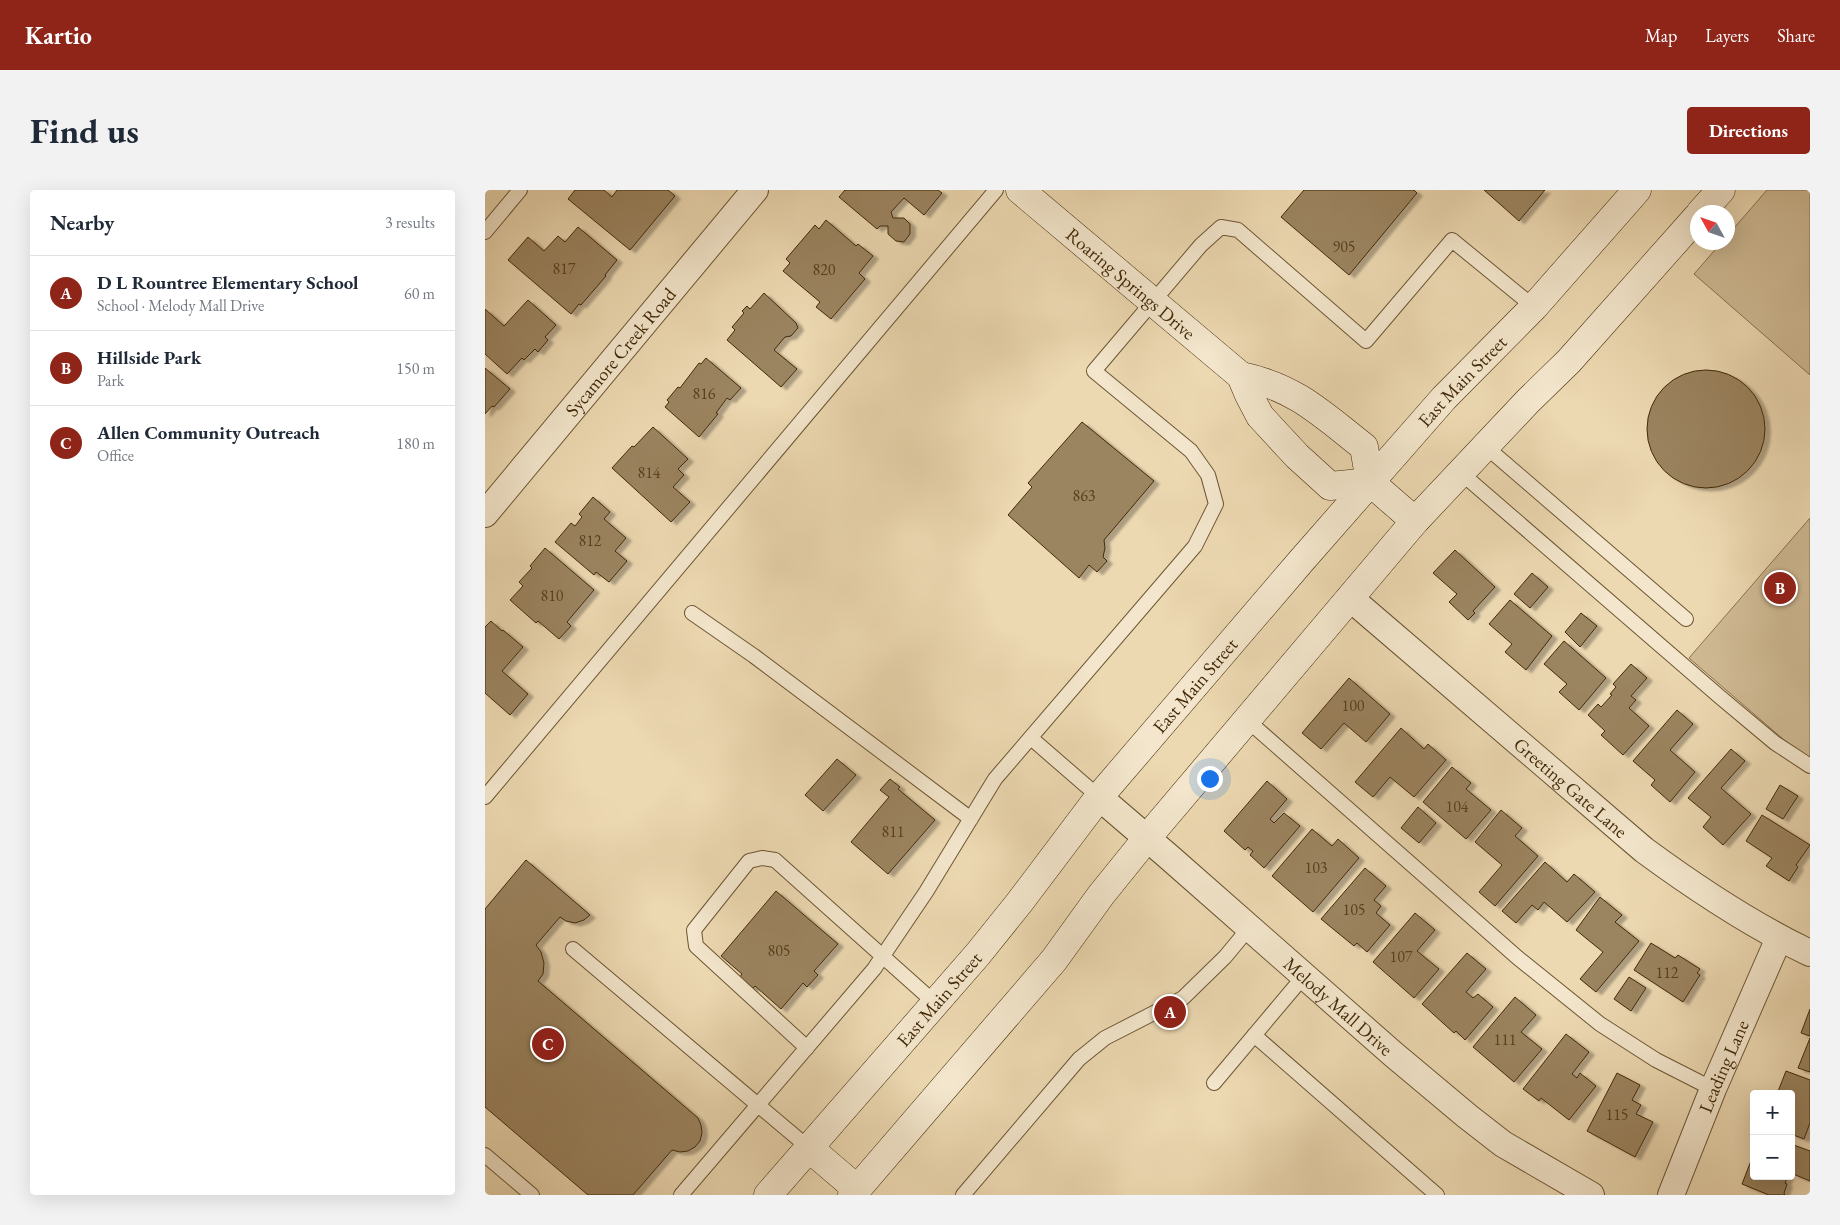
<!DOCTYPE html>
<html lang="en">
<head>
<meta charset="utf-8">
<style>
	body { margin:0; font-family:"EB Garamond",serif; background:#f2f2f3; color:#1f2937 }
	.controls { position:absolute; right:15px; bottom:15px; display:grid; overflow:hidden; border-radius:5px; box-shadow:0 5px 20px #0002 }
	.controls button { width:45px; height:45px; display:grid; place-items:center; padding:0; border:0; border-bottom:1px solid #e0e1e3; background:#fff; color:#1f2937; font:25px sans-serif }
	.compass { position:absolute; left:1205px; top:15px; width:45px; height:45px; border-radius:50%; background:#fff; box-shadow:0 5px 20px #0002; rotate:310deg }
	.you { position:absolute; left:724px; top:588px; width:18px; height:18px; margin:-12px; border:4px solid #fff; border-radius:50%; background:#1a73e8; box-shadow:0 0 0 8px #1a73e833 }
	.badge { display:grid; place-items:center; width:32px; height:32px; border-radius:50%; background:#8f2418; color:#fff; font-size:16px; font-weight:700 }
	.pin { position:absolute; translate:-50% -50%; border:2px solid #fff; box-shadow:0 1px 5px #0006 }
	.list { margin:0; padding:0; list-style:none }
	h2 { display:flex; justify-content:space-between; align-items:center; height:65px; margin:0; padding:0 20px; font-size:21px }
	h2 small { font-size:16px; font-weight:400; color:#747a83 }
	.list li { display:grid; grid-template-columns:32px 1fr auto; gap:15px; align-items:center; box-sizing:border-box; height:75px; padding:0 20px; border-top:1px solid #e0e1e3 }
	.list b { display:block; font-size:19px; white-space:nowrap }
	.list p { margin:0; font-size:16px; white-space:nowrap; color:#747a83 }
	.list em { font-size:16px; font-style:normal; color:#747a83 }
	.map { position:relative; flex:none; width:1325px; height:1005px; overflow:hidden; border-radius:5px }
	header { display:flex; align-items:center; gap:30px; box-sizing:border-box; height:70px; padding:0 25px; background:#8f2418; color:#fff }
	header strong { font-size:24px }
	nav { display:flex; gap:28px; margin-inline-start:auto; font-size:18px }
	.intro { display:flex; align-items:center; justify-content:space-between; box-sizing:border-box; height:120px; padding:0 30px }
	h1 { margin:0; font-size:35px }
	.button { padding:12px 22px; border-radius:5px; background:#8f2418; color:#fff; font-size:18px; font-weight:700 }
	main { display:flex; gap:30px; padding:0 30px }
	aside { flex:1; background:#fff; border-radius:5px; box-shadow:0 5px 20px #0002 }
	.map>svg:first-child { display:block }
	.green { fill:#cfba94; stroke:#89724e }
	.building { fill:#9b8460; stroke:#432a09; filter:url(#shadow) }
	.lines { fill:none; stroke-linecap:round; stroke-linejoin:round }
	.lane-casing { stroke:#6d5633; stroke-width:16 }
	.street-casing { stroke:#6d5633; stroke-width:28 }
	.secondary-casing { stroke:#432a09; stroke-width:29 }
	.lane { stroke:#f3e6cc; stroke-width:14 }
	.street { stroke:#f3e6cc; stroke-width:26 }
	.secondary { stroke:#f3e6cc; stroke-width:28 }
	.labels { text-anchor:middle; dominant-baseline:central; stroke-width:4.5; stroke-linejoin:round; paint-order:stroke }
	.number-label { font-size:16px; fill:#59401f }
	.street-label { font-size:19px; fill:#432a09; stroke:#f3e6cc }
</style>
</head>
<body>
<header>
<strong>Kartio</strong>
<nav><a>Map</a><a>Layers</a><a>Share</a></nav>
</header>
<div class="intro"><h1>Find us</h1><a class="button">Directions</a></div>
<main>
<aside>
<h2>Nearby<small>3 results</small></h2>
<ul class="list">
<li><span class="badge">A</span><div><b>D L Rountree Elementary School</b><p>School · Melody Mall Drive</p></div><em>60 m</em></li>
<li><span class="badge">B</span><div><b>Hillside Park</b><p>Park</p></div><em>150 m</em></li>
<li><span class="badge">C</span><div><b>Allen Community Outreach</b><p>Office</p></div><em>180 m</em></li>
</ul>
</aside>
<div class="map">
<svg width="1325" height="1005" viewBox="0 0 1325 1005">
	<defs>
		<filter id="shadow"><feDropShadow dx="5.5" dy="3" stdDeviation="1" flood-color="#0004"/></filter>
	</defs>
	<rect width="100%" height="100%" fill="#ecd8b1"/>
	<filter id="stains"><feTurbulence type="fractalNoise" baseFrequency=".004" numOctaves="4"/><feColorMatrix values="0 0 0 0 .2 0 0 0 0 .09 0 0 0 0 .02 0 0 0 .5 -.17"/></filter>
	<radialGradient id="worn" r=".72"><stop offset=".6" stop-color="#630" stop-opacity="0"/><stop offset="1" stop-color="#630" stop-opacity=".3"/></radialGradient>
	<path class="green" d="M1282,0H1325V185L1209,84L1236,53L1242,52L1243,45Z
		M1325,328V567L1313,562L1204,468Z"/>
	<path class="building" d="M90,0H119L127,7L132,0H183L190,6L145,60L83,9Z
		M360,0H453L457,3L439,25L419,8L406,22L408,28H419L425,34V44L419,52L411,51L403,44V36H395L392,39L354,7Z
		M819,0H929L932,3L864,85L796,27Z
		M999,0H1060L1034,31Z
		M341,30L371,56L373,54L388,66L374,83L380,89L346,129L331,117L335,112L298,81L305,73L301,69L330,35L334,39Z
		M93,37L132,70L120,85L121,86L96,115L94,114L86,124L23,70L43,47L59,61L73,46L80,52Z
		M279,103L311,133L313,138L306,146L300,147L289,160L312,179L296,197L242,150L250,140L247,137L259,123L257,121L262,116L265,119Z
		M43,110L71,135L60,147L63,150L53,162L50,159L39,170L37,168L22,184L0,164V119L19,136Z
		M221,168L256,198L245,210L242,208L231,223L233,224L214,247L180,217L184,212L182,210L193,197L195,198L214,173L216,174Z
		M0,178L25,199L9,217L7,216L0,224Z
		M1162 239a59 59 0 1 1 118 0a59 59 0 1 1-118 0Z
		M597,232L669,291L619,350L620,358L618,367L622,371L612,382L604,375L594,388L523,325L547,297L543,293Z
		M168,237L203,269L193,279L199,285L188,297L205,312L186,332L127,278L147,256L149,257Z
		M108,307L125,322L119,329L141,348L130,361L142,371L124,392L111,382L109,385L70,352L86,333L90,336L97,327L94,324Z
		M60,358L109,400L82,432L86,436L74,449L53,431L51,433L25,410L38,396L34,392L47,378L45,376Z
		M970,360L1010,397L988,421L990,423L983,430L964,412L972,404L948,383Z
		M1047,383L1063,397L1045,418L1029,404Z
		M1025,410L1067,446L1041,480L1020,462L1027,454L1004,434Z
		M1096,423L1112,436L1095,457L1080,442Z
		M6,431L17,441L18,440L38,457L17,481L43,504L25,525L0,503V437Z
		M1079,451L1121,488L1094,520L1074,502L1082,494L1059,474Z
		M1146,474L1162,488L1146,506L1151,510L1144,518L1164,536L1138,565L1116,545L1120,541L1103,525L1113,514L1116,517L1127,505L1125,504L1131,497L1128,494Z
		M864,488L905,524L881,552L859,533L836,559L817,543Z
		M1192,520L1208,534L1185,560L1210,582L1185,612L1166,595L1170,590L1148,571Z
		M916,538L939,559L943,554L961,570L929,607L905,587L888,607L870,592Z
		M1246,559L1260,571L1236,598L1266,624L1238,655L1218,637L1226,627L1203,608Z
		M352,569L371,585L338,621L320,605Z
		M967,577L986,593L981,599L1006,620L981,649L938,612Z
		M405,589L415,597L413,599L450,630L403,684L366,652L404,607L395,600Z
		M782,591L802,609L785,629L789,633L799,623L815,636L779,678L765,665L768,661L763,657L760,660L739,641Z
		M1295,595L1313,606L1298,629L1281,619Z
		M933,617L951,633L934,653L916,638Z
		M1016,620L1037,638L1030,646L1053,666L1010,716L994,702L1017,675L990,652Z
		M1277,625L1325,655L1311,675L1313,677L1304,691L1281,676L1287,668L1261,651Z
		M827,639L847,656L853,649L874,668L828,722L787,686Z
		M41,670L105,725L99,730L90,733L81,731L75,727L51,755L56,762L59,773L58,784L53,791L213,928L216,935L217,943L215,951L210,957L203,961L195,962L187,960L148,1005H103L0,917V719Z
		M1060,672L1082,692L1089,684L1110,702L1082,732L1059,712L1053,720L1047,715L1031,733L1017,721Z
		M880,678L901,696L889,710L896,716L891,723L905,735L882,762L872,753L869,756L836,729Z
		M291,701L353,754L329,781L333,785L322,797L318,793L296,819L270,796L267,799L254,788L257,784L236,766Z
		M1115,707L1137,725L1130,732L1154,751L1111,802L1095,789L1118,762L1091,740Z
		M930,723L950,740L932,761L954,779L929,808L888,772Z
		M1166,753L1190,768L1193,765L1215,779L1212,783L1215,785L1198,812L1149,780Z
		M982,763L1001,779L981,802L988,808L993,804L1008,817L980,850L971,841L969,843L937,814Z
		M1144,787L1161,798L1146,821L1129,809Z
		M1030,807L1051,825L1036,842L1057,859L1029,892L988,857Z
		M1325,819V846L1316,843Z
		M1081,844L1104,862L1087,884L1092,888L1095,883L1111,896L1084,930L1056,908L1054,911L1038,899Z
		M1325,848V882L1313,878Z
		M1301,881L1325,890V933L1319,949L1306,944V904H1292Z
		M1132,883L1155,895L1147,910L1156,915L1151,924L1168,932L1150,967L1102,941Z
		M1306,954L1325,961V991L1306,983Z
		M1269,963V986H1303L1300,993L1302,994L1299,1003L1300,1005H1284L1257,994Z"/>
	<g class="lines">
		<defs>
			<path id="lane" d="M0,42L35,0
				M1000,256L1201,429
				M975,282L1235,507L1290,553L1325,576
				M207,423L269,466L486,629
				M762,530L1033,768L1115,834L1171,870L1228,899
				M546,548L614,607
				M0,607L511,0
				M88,759L324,958
				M769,845L952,1005
				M322,858L211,756L209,740L264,671L277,668L290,670L450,813
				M729,893L819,786
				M0,965L47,1005
				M196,1005L389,779L441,702L510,589L710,356L731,314L723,285L706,261L609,181L716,55L736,37L753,40L881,151L967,50L1049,117
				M478,1005L594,869L620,848L698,808L740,767L764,738"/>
			<g id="street">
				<path id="s1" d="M0,324L270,0"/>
				<path id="s2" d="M865,408L1159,660C1212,699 1266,735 1325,763"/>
				<path id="s3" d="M614,607L684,667L908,864L982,926L1018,954L1106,1005"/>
				<path id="s4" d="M1186,1005L1228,899L1294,748"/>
			</g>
			<g id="secondary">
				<path id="s5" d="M535,0L756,186L764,205L775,226L812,266L845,296L885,292"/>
				<path d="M1216,22L1236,0"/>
				<path d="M756,186C810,197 837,224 879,257L885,292"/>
				<path d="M885,292L930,331"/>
				<path d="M324,958L372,999"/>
				<path id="s6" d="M283,1005L493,764L534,713L614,607L817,370L959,208L1049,117L1152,0"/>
				<path d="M367,1005L569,770L616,705L662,648L930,331L1043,211L1084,171L1212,27"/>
			</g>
		</defs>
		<use href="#lane" class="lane-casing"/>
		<use href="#street" class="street-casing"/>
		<use href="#secondary" class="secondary-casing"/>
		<use href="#lane" class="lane"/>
		<use href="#street" class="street"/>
		<use href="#secondary" class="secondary"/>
	</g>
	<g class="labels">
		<g class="number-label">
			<text x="859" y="56">905</text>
			<text x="79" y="78">817</text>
			<text x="339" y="79">820</text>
			<text x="219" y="203">816</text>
			<text x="164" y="282">814</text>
			<text x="599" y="305">863</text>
			<text x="105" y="350">812</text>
			<text x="67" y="405">810</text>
			<text x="868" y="515">100</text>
			<text x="972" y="616">104</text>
			<text x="408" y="641">811</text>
			<text x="831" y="677">103</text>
			<text x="869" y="719">105</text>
			<text x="294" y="760">805</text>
			<text x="916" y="766">107</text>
			<text x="1182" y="782">112</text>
			<text x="1020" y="849">111</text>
			<text x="1132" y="924">115</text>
		</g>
		<g class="street-label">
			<text stroke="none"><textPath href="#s5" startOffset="145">Roaring Springs Drive</textPath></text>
			<text stroke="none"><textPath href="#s1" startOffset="211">Sycamore Creek Road</textPath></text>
			<text stroke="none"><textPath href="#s6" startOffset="1070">East Main Street</textPath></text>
			<text stroke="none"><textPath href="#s6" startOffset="665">East Main Street</textPath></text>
			<text stroke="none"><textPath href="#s2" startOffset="291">Greeting Gate Lane</textPath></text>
			<text stroke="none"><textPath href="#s6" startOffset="260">East Main Street</textPath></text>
			<text stroke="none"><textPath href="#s3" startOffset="318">Melody Mall Drive</textPath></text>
			<text stroke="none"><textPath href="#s4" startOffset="139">Leading Lane</textPath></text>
		</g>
	</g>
	<rect width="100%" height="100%" filter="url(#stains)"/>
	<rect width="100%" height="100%" fill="url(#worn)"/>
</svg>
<div class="controls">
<button>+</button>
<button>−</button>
</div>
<svg class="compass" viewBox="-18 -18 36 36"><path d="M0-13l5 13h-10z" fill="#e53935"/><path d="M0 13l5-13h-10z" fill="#747a83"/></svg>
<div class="you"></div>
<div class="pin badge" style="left:685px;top:822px">A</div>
<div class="pin badge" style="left:1295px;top:398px">B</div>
<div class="pin badge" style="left:63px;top:854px">C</div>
</div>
</main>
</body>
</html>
